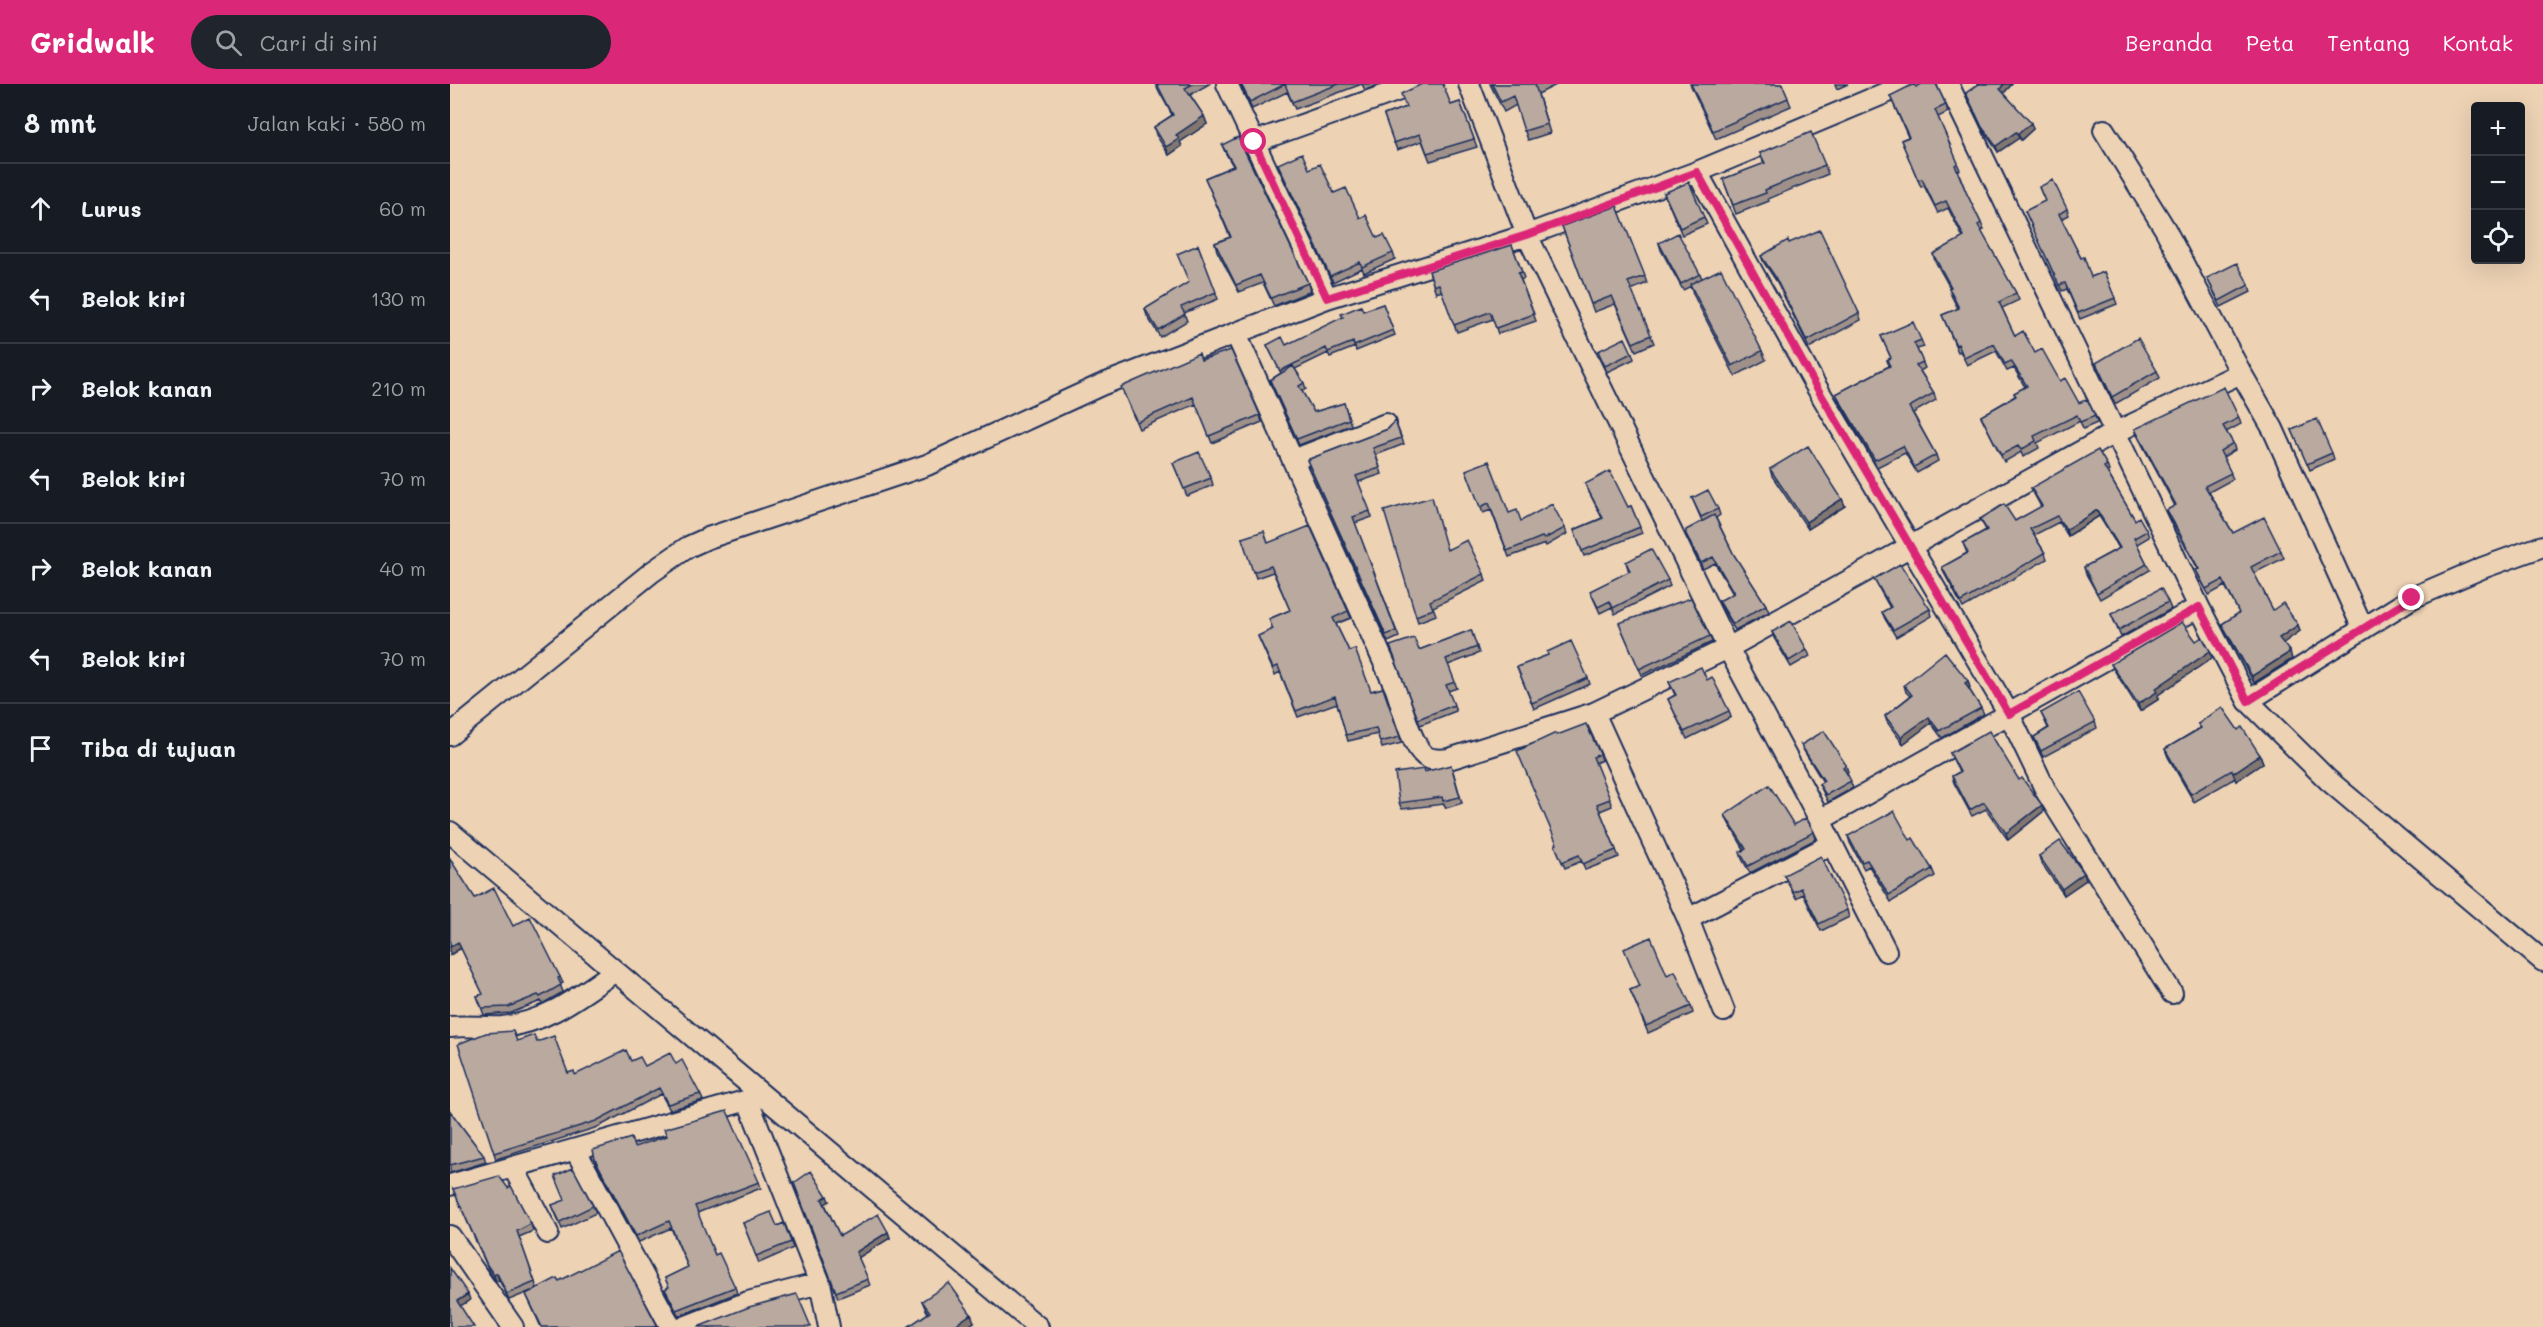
<!DOCTYPE html>
<html lang="id">
<head>
<meta charset="utf-8">
<style>
	body { margin:0; font-family:Mali,sans-serif; background:#20242c; color:#f1f3f6 }
	.controls { position:absolute; right:18px; top:18px; display:grid; overflow:hidden; border-radius:6px; box-shadow:0 6px 24px #0002 }
	.controls button { width:54px; height:54px; display:grid; place-items:center; padding:0; border:0; border-bottom:2px solid #363941; background:#171b24; color:#f1f3f6; font:30px sans-serif }
	.stop { position:absolute; width:18px; height:18px; margin:-14px; border:4px solid #db2777; border-radius:50%; background:#fff }
	.stop.end { background:#db2777; border-color:#fff; box-shadow:0 2px 6px #0008 }
	.list { margin:0; padding:0; list-style:none }
	h2 { display:flex; justify-content:space-between; align-items:center; height:78px; margin:0; padding:0 24px; font-size:26px }
	h2 small { font-size:20px; font-weight:400; color:#9ea1a6 }
	.list li { display:grid; grid-template-columns:39px 1fr auto; gap:18px; align-items:center; box-sizing:border-box; height:90px; padding:0 24px; border-top:2px solid #363941 }
	.list b { display:block; font-size:22px; white-space:nowrap }
	.list em { font-size:20px; font-style:normal; color:#9ea1a6 }
	.icon { flex:none; width:33px; height:33px; fill:none; stroke:currentColor; stroke-width:2; stroke-linecap:round; stroke-linejoin:round }
	.map { position:relative; flex:none; width:2093px; height:1243px; overflow:hidden }
	header { display:flex; align-items:center; gap:36px; box-sizing:border-box; height:84px; padding:0 30px; background:#db2777; color:#fff }
	header strong { font-size:28px }
	nav { display:flex; gap:33px; margin-inline-start:auto; font-size:21px }
	.search { width:420px; height:54px; background:#20242c; display:flex; align-items:center; gap:15px; box-sizing:border-box; padding:0 21px; border-radius:33px; color:#9ea1a6; font-size:22px }
	main { display:flex }
	aside { flex:1; background:#171b24 }
	.map>svg:first-child { display:block }
	.lines { fill:none; stroke-linecap:round; stroke-linejoin:round }
	.minor-casing { stroke:#1b2f5e; stroke-width:24 }
	.minor { stroke:#edd2b4; stroke-width:20 }
	.wall { fill:#9f9189; stroke:#1b2f5e; stroke-width:1.5 }
	.shaded-wall { fill:#82766f; stroke:#1b2f5e; stroke-width:1.5 }
	.building { fill:#b9a99f; stroke:#1b2f5e; stroke-width:1.5 }
	.route { stroke:#db2777; stroke-width:8 }
</style>
</head>
<body>
<header>
<strong>Gridwalk</strong>
<div class="search"><svg class="icon" aria-label="search" viewBox="0 0 24 24"><circle cx="10" cy="10" r="6"/><path d="M15 15l6 6"/></svg>Cari di sini</div>
<nav><a>Beranda</a><a>Peta</a><a>Tentang</a><a>Kontak</a></nav>
</header>
<main>
<aside>
<h2>8 mnt<small>Jalan kaki · 580 m</small></h2>
<ul class="list">
<li><svg class="icon" aria-label="ahead" viewBox="0 0 24 24"><path d="M12 20V5M6 11l6-6 6 6"/></svg><div><b>Lurus</b></div><em>60 m</em></li>
<li><svg class="icon" aria-label="left" viewBox="0 0 24 24"><path d="M17 20v-9H6M10 6l-5 5 5 5"/></svg><div><b>Belok kiri</b></div><em>130 m</em></li>
<li><svg class="icon" aria-label="right" viewBox="0 0 24 24"><path d="M7 20v-9h11M14 6l5 5-5 5"/></svg><div><b>Belok kanan</b></div><em>210 m</em></li>
<li><svg class="icon" aria-label="left" viewBox="0 0 24 24"><path d="M17 20v-9H6M10 6l-5 5 5 5"/></svg><div><b>Belok kiri</b></div><em>70 m</em></li>
<li><svg class="icon" aria-label="right" viewBox="0 0 24 24"><path d="M7 20v-9h11M14 6l5 5-5 5"/></svg><div><b>Belok kanan</b></div><em>40 m</em></li>
<li><svg class="icon" aria-label="left" viewBox="0 0 24 24"><path d="M17 20v-9H6M10 6l-5 5 5 5"/></svg><div><b>Belok kiri</b></div><em>70 m</em></li>
<li><svg class="icon" aria-label="arrive" viewBox="0 0 24 24"><path d="M6 21V4h12l-3 4 3 4H6"/></svg><div><b>Tiba di tujuan</b></div></li>
</ul>
</aside>
<div class="map">
<svg width="2093" height="1243" viewBox="0 0 2093 1243">
	<rect width="100%" height="100%" fill="#edd2b4"/>
	<filter id="ink" filterUnits="userSpaceOnUse"><feTurbulence type="fractalNoise" baseFrequency=".0167" numOctaves="2"/><feDisplacementMap in="SourceGraphic" scale="12" xChannelSelector="R" yChannelSelector="G"/><feConvolveMatrix kernelMatrix="1 2 1 2 8 2 1 2 1" color-interpolation-filters="sRGB"/></filter>
	<g filter="url(#ink)">
		<g class="lines">
			<defs>
				<path id="minor" d="M777,0L877,214
					M1019,0L1077,151L1278,564L1664,349L1791,289L1823,345L1913,545
					M1498,0L1749,523L1798,617L1878,696L2093,877
					M1654,46L1715,145L1791,289
					M804,58L966,0
					M1247,88L1363,297L1559,630L1597,709L1722,909
					M786,250L946,605C952,622 961,661 975,672C982,677 991,676 999,675L1144,629L1278,564L1370,736L1436,867
					M843,376L936,340
					M1798,617L1962,514L2032,484L2093,462
					M1144,629L1238,835L1274,927
					M0,651L202,488L238,463L258,454L477,381L651,301L877,214L1077,151L1247,88L1457,0
					M1370,736L1749,523
					M0,748L588,1243
					M1238,835L1382,760
					M0,943C17,941 35,944 52,943C96,939 129,912 164,888
					M298,1017L370,1199L379,1243
					M126,1067L221,1243
					M63,1083L98,1149
					M0,1101L312,1012
					M0,1152L63,1243
					M234,1243L298,1218L370,1199"/>
			</defs>
			<use href="#minor" class="minor-casing"/>
			<use href="#minor" class="minor"/>
		</g>
		<path class="wall" d="M705,0H759L740,11L754,32L757,40L730,58L732,62L719,71L706,51L704,43L722,31Z
			M790,0H912L845,25L837,8L802,25Z
			M912,0H932L915,6Z
			M1040,0H1108L1088,10L1100,49L1078,56L1066,21L1054,28Z
			M1240,0H1332L1341,22L1266,55Z
			M1385,0H1398L1387,5Z
			M1529,0H1562L1554,9L1583,45L1571,56L1569,54L1548,68L1535,49L1516,9Z
			M1466,3L1496,21L1498,28L1488,33L1510,86L1508,87L1516,108L1531,139L1534,146L1531,147L1566,209L1569,216L1552,224L1565,252L1585,269L1629,319L1645,332L1647,339L1633,345L1630,337L1587,359L1589,364L1573,373L1571,368L1554,378L1531,332L1565,312L1564,309L1575,303L1564,284L1557,287L1546,267L1517,281L1510,267L1508,268L1492,231L1508,225L1501,211L1499,204H1500L1485,177L1483,170L1513,154L1498,124L1488,129L1474,102L1471,103L1451,56L1458,53L1440,12Z
			M1010,18L1027,63L980,77L972,57L947,66L934,31L956,23L1001,21Z
			M772,61L858,199L860,207L824,222L813,199L789,208L767,167L765,159L780,153L755,94L783,82L775,68Z
			M1310,69L1375,81L1378,90L1318,115L1319,117L1286,130L1273,95L1314,80Z
			M828,80L859,85L910,134L927,154L943,169L945,175L914,189L912,184L883,198Z
			M1589,103L1617,125L1619,131L1611,135L1631,174L1641,193L1654,188L1667,220L1630,235L1617,205L1612,207L1575,127L1595,117Z
			M1214,109L1254,133L1257,140L1232,151Z
			M1167,122L1197,199L1181,206L1204,259L1186,267L1165,220L1144,228L1112,142Z
			M1209,159L1250,190L1252,194L1312,267L1316,276L1285,292L1243,210L1241,202L1233,206L1211,166Z
			M1339,159L1409,229L1411,236L1359,264L1327,198L1314,179L1311,172Z
			M748,161L768,215L734,229L737,237L710,253L697,232L695,225L739,199Z
			M1062,161L1074,194L1071,196L1086,237L1048,250L1043,235L1007,248L992,207L986,209L979,187Z
			M1757,194L1799,201L1801,208L1771,223Z
			M933,220L945,251L906,267L905,263L880,273L878,269L845,285L854,299L856,305L852,307L864,328L894,319L901,341L849,361L820,296L831,289L817,261H836L913,227Z
			M1431,252L1471,256L1474,263L1467,265L1475,284L1470,287L1484,309L1486,316L1463,329L1486,371L1488,377L1467,389L1455,369L1427,383L1389,317L1386,310L1439,282L1437,276L1441,274Z
			M1148,267L1182,269L1184,275L1157,288Z
			M751,276L810,331L812,338L762,359L746,320L689,345L674,310Z
			M1646,279L1707,287L1710,294L1665,320Z
			M1789,334L1791,340L1776,348L1783,359L1785,366L1773,373L1783,395L1759,408L1783,449L1831,467L1834,474L1804,489L1823,526L1848,541L1850,547L1833,559L1842,575L1804,599L1775,547L1772,540L1789,529L1775,502L1759,511L1749,493L1746,486L1748,485L1719,433L1717,426L1725,422L1687,351L1685,345Z
			M945,337L954,360L926,371L932,390L908,398L922,433L905,439L949,553L938,558L857,376L938,345Z
			M1842,346L1882,369L1884,375L1860,386Z
			M723,379L761,394L763,401L737,412Z
			M1657,381L1659,387L1657,388L1685,436L1697,447L1699,453L1687,460L1700,486L1650,515L1636,490L1634,483L1669,464L1649,432L1618,452L1609,438L1584,451L1595,469L1597,475L1513,524L1494,489L1492,483L1517,469L1513,459L1536,446L1530,435L1565,437L1591,423L1584,410L1581,404Z
			M1320,385L1392,415L1395,422L1358,445L1322,392Z
			M1016,386L1059,429L1071,437L1115,444L1117,450L1096,462L1095,460L1059,473L1041,426L1033,429Z
			M1135,400L1178,423L1181,422L1192,449L1134,472L1124,446L1152,434Z
			M1242,414L1268,425L1270,431L1266,434L1284,471L1316,521L1319,528L1285,546L1271,523L1269,517L1283,510L1265,479L1253,485L1236,450L1252,437Z
			M792,454L818,459L898,527L901,534L886,540L899,567L921,607L933,604L952,659L932,664L928,650L898,657L887,619L848,633L830,588L825,591L808,552L823,545L819,535L840,526L823,488L806,494Z
			M998,465L1034,490L1036,497L983,523L986,531L968,538L966,532Z
			M1176,478L1218,496L1220,502L1165,530L1162,523L1150,529L1140,507L1179,488Z
			M1424,495L1480,525L1482,532L1446,553L1435,535L1432,528L1440,524L1427,501Z
			M1718,518L1721,525L1671,553L1661,530Z
			M1021,546L1029,569L998,581L1007,604L998,607L1006,627L970,641L940,562L969,566Z
			M1172,546L1260,552L1262,558L1192,591Z
			M1322,548L1357,566L1360,572L1341,583L1324,554Z
			M1746,557L1760,567L1762,574L1708,611L1709,615L1690,627L1664,586L1661,580Z
			M1098,571L1138,594L1140,600L1084,625L1067,583Z
			M1257,596L1279,627L1281,633L1237,655L1218,615L1225,611L1219,598Z
			M1518,597L1520,604L1519,605L1531,624L1534,630L1492,654L1481,639L1453,660L1437,638L1435,632L1460,612L1456,608L1454,601Z
			M1591,629L1645,638L1647,644L1593,673L1584,653L1598,644Z
			M1748,640L1788,646L1810,671L1813,679L1786,697L1785,694L1744,718L1718,673L1715,665L1750,644Z
			M1107,651L1150,670L1152,676L1145,679L1162,722L1150,727L1169,773L1135,786L1132,777L1115,784L1105,761L1107,760Z
			M1351,661L1398,688L1397,689L1403,704L1378,718L1369,700L1373,698L1354,667Z
			M1500,669L1569,696L1592,721L1594,727L1558,756L1536,725L1522,732L1504,699L1502,692L1509,688Z
			M974,685L975,688L1003,687L1012,719L996,724L994,720L952,725L949,719Z
			M1275,731L1344,741L1364,748L1366,755L1300,789L1292,775L1290,768L1294,765L1278,738Z
			M1398,752L1460,756L1482,785L1485,792L1441,818L1419,782L1414,785L1400,759Z
			M1589,772L1634,789L1636,796L1614,811L1591,779Z
			M1334,791L1397,826L1399,833L1371,847L1353,810L1346,814L1337,797Z
			M25,814L63,842L110,893L113,899L110,900L113,908L92,920L91,917L61,929L34,931L27,912L33,910L11,864L0,871Z
			M1217,891L1241,922L1243,929L1198,949L1180,906Z
			M67,957L87,958L118,989L125,991L181,977L195,982L226,980L250,1010L253,1016L220,1026L211,1010L148,1043L46,1075L44,1069Z
			M0,1027L34,1072L36,1078L0,1089Z
			M184,1063L309,1098L311,1104L247,1129L265,1171L285,1203L287,1209L229,1232L218,1212L215,1205L219,1203L215,1194L238,1183L221,1144L189,1158L147,1081L145,1075Z
			M344,1099L379,1117L375,1120L390,1152L438,1148L440,1154L408,1173L420,1201L388,1214Z
			M3,1105L81,1140L83,1147L69,1153L87,1204L109,1197L207,1241L208,1243H91L76,1210L81,1207L59,1216L49,1196L46,1198L39,1187Z
			M102,1121L143,1122L146,1129L112,1145Z
			M293,1139L327,1142L334,1139L343,1164L309,1179Z
			M472,1217L524,1238L517,1243H458L478,1229L475,1224Z"/>
		<path class="shaded-wall" d="M1554,0H1562L1552,11L1550,5Z
			M754,32L757,40L730,58L732,62L719,71L716,63L726,51Z
			M1581,39L1583,45L1571,56L1568,50Z
			M1566,48L1569,54L1548,68L1546,62Z
			M1392,415L1395,422L1358,445L1356,438Z
			M1647,426L1649,432L1618,452L1616,446Z
			M1848,541L1850,547L1832,560L1829,554Z
			M1760,567L1762,574L1708,611L1709,615L1690,627L1688,620L1705,605Z
			M1840,568L1842,575L1804,599L1802,592Z
			M1518,597L1520,604L1517,606L1515,599Z
			M1479,633L1481,639L1453,660L1451,653Z
			M1810,671L1813,679L1786,697L1783,689Z
			M1396,681L1398,688L1396,690L1393,683Z
			M1592,721L1594,727L1558,756L1556,749Z
			M1634,789L1636,796L1614,811L1612,805Z
			M8,858L11,864L0,871V863Z
			M377,1112L379,1117L374,1121L372,1115Z
			M438,1148L440,1154L408,1174L406,1168Z
			M47,1189L49,1196L46,1198L44,1191Z
			M18,1210L20,1216L9,1223L7,1217Z
			M521,1230L524,1238L517,1243H502Z"/>
		<path class="building" d="M707,0H743L735,4L754,32L726,51L729,55L716,63L704,43L723,31Z
			M791,0H889L842,18L835,0L800,18Z
			M972,0H993L1001,21L1010,18L1024,55L977,69L970,50L944,59L934,31L956,23L951,10Z
			M1042,0H1087L1085,1L1097,40L1074,47L1063,12L1051,18Z
			M1241,0H1332L1338,14L1263,47Z
			M1464,0L1466,3L1472,0H1486L1496,21L1485,26L1508,79L1505,81L1516,108L1531,139L1528,141L1566,209L1549,218L1565,252L1573,247L1585,269L1592,265L1610,297L1615,294L1629,319L1637,315L1645,332L1630,338L1627,331L1584,352L1586,357L1571,366L1568,362L1551,371L1531,332L1566,312L1564,309L1577,302L1561,277L1555,280L1544,260L1514,274L1508,260L1506,261L1492,231L1509,224L1499,204L1501,203L1483,170L1514,153L1496,117L1485,122L1472,95L1468,96L1451,56L1459,53L1440,12Z
			M1529,0H1554L1550,5L1581,39L1568,50L1566,48L1546,62L1532,43L1516,9Z
			M1361,48L1375,81L1315,106L1316,109L1283,121L1273,95L1315,79L1310,69Z
			M788,53L858,199L821,214L810,191L786,201L765,159L781,153L755,94L784,82L772,61Z
			M852,69L859,85L870,80L884,109L896,104L910,134L916,131L927,154L934,151L943,169L912,183L910,178L880,192L828,80Z
			M1603,96L1617,125L1609,130L1631,174L1634,173L1641,193L1654,188L1665,214L1628,229L1615,199L1609,201L1575,127L1595,117L1589,103Z
			M1239,98L1254,133L1230,144L1214,109Z
			M1167,122L1195,192L1178,198L1201,251L1183,259L1162,212L1141,220L1112,142Z
			M1370,146L1409,229L1357,257L1324,191L1311,172L1338,156L1339,159Z
			M1228,149L1250,190L1231,200L1209,159Z
			M748,161L766,208L731,223L735,230L708,246L695,225L739,198L727,170Z
			M1062,161L1072,188L1068,189L1084,230L1046,244L1040,228L1004,241L989,200L984,202L979,187Z
			M1787,179L1799,201L1769,217L1757,194Z
			M1271,185L1312,267L1282,282L1240,200Z
			M933,220L943,246L904,262L903,258L878,268L876,264L830,287L817,261L832,253L836,261L893,233L891,230L911,222L913,227Z
			M1463,238L1471,256L1464,259L1473,278L1466,281L1484,309L1459,323L1486,371L1464,383L1453,362L1425,376L1386,310L1440,282L1437,276L1441,274L1431,252Z
			M1175,254L1182,269L1155,282L1148,267Z
			M1688,254L1707,287L1662,313L1646,279Z
			M781,266L810,331L759,352L743,313L687,338L671,303L749,269L751,276Z
			M843,282L854,299L849,302L864,328L894,319L899,335L847,355L820,296Z
			M1774,303L1789,334L1773,342L1783,359L1770,367L1781,389L1755,402L1783,449L1814,433L1831,467L1801,483L1823,526L1833,519L1848,541L1829,554L1840,568L1802,592L1772,540L1789,529L1773,496L1756,505L1746,486L1749,485L1717,426L1726,421L1685,345Z
			M1867,335L1882,369L1857,380L1842,346Z
			M945,337L951,354L923,364L930,384L906,392L920,427L903,433L946,547L936,551L857,376L938,345Z
			M1358,362L1392,415L1356,438L1320,385Z
			M1648,366L1657,381L1654,383L1685,436L1689,433L1697,447L1684,454L1697,480L1647,509L1634,483L1670,464L1647,426L1616,446L1607,432L1580,445L1595,469L1511,518L1492,483L1518,469L1513,459L1537,446L1530,435L1554,420L1565,437L1592,422L1581,404Z
			M749,368L761,394L734,405L723,379Z
			M1039,377L1059,429L1067,426L1071,437L1102,420L1115,444L1094,455L1092,453L1057,467L1039,419L1030,423L1016,386Z
			M1160,387L1178,423L1181,422L1190,443L1132,467L1124,446L1153,434L1135,400Z
			M1258,406L1268,425L1251,433L1242,414Z
			M982,413L997,466L1017,456L1034,490L980,517L983,525L966,532L934,427Z
			M1264,431L1284,471L1316,521L1283,540L1269,517L1284,509L1263,473L1251,479L1236,450V446Z
			M860,442L898,527L883,534L899,567L905,565L921,607L933,604L950,653L930,658L926,644L896,651L885,612L846,627L828,582L823,584L808,552L823,545L819,535L840,526L821,482L803,488L792,454L814,447L818,459Z
			M1201,465L1218,496L1163,524L1160,517L1148,523L1140,507L1180,487L1176,478Z
			M1450,480L1480,525L1443,546L1432,528L1441,523L1424,495Z
			M1711,504L1718,518L1669,546L1661,530Z
			M1241,514L1260,552L1189,585L1169,539Z
			M1341,537L1357,566L1339,577L1322,548Z
			M1732,538L1746,557L1752,553L1760,567L1705,605L1707,608L1688,620L1661,580Z
			M1021,546L1027,563L996,575L1005,598L996,601L1004,621L968,635L940,562L964,554L969,566Z
			M1121,557L1138,594L1082,619L1067,583L1098,571L1097,568Z
			M1495,568L1518,597L1515,599L1531,624L1489,647L1479,633L1451,653L1435,632L1462,611L1454,601Z
			M1251,583L1257,596L1262,593L1279,627L1234,648L1218,615L1226,611L1219,598Z
			M1628,608L1645,638L1591,667L1584,653L1599,644L1591,629Z
			M1772,623L1788,646L1792,643L1810,671L1783,689L1782,686L1741,710L1715,665L1751,644L1748,640Z
			M1136,640L1150,670L1143,673L1160,715L1147,720L1166,766L1133,780L1129,771L1112,778L1105,761L1107,760L1067,667L1106,649L1107,651Z
			M1374,647L1396,681L1393,683L1401,697L1376,711L1369,700L1374,697L1351,661Z
			M1539,647L1569,696L1572,694L1592,721L1556,749L1534,718L1520,726L1502,692L1510,688L1500,669Z
			M1001,681L1010,713L993,717L992,713L949,719L945,689L974,685V688Z
			M1319,701L1344,741L1356,734L1364,748L1298,782L1290,768L1296,765L1275,731Z
			M1444,727L1460,756L1463,754L1482,785L1439,811L1417,776L1412,778L1398,752Z
			M1610,757L1634,789L1612,805L1589,772Z
			M1371,772L1397,826L1369,840L1351,804L1343,808L1334,791Z
			M0,775L25,814L44,804L63,842L80,833L110,893L108,894L111,901L90,913L88,911L58,923L32,924L27,912L33,910L8,858L0,863Z
			M1201,853L1217,891L1225,887L1241,922L1196,942L1180,906L1190,902L1174,865Z
			M63,947L67,957L84,951L87,958L104,952L118,989L124,987L125,991L176,966L181,977L190,973L195,982L220,969L226,980L232,976L250,1010L218,1020L209,1004L146,1037L44,1069L8,960L36,949Z
			M0,1027L34,1072L0,1081Z
			M277,1027L309,1098L245,1122L265,1171L269,1169L285,1203L226,1226L215,1205L219,1203L215,1194L238,1183L219,1137L186,1152L145,1075L143,1066L181,1054L184,1063L217,1052L214,1045Z
			M123,1084L143,1122L110,1138L102,1121L115,1116L105,1092Z
			M361,1087L377,1112L372,1115L390,1152L428,1130L438,1148L406,1168L418,1195L386,1208L344,1099Z
			M49,1092L58,1104L61,1102L81,1140L67,1147L85,1198L57,1210L47,1189L44,1191L37,1181L3,1105Z
			M321,1128L327,1142L334,1139L341,1158L306,1172L293,1139Z
			M168,1167L207,1241L203,1243H92L76,1210L107,1194L109,1197Z
			M0,1184L18,1210L7,1217L24,1243H0Z
			M499,1199L521,1230L502,1243H458L480,1228L472,1217Z
			M347,1210L361,1243H248L299,1223Z"/>
	</g>
	<g class="lines" filter="url(#ink)">
		<path class="route" d="M804,58L877,214L1077,151L1247,88L1363,297L1559,630L1749,523L1798,617L1962,514"/>
	</g>
</svg>
<div class="controls">
<button>+</button>
<button>−</button>
<button><svg class="icon" aria-label="locate" viewBox="0 0 24 24"><circle cx="12" cy="12" r="6"/><path d="M12 2v4M12 18v4M2 12h4M18 12h4"/></svg></button>
</div>
<div class="stop" style="left:804px;top:58px"></div>
<div class="stop end" style="left:1962px;top:514px"></div>
</div>
</main>
</body>
</html>
